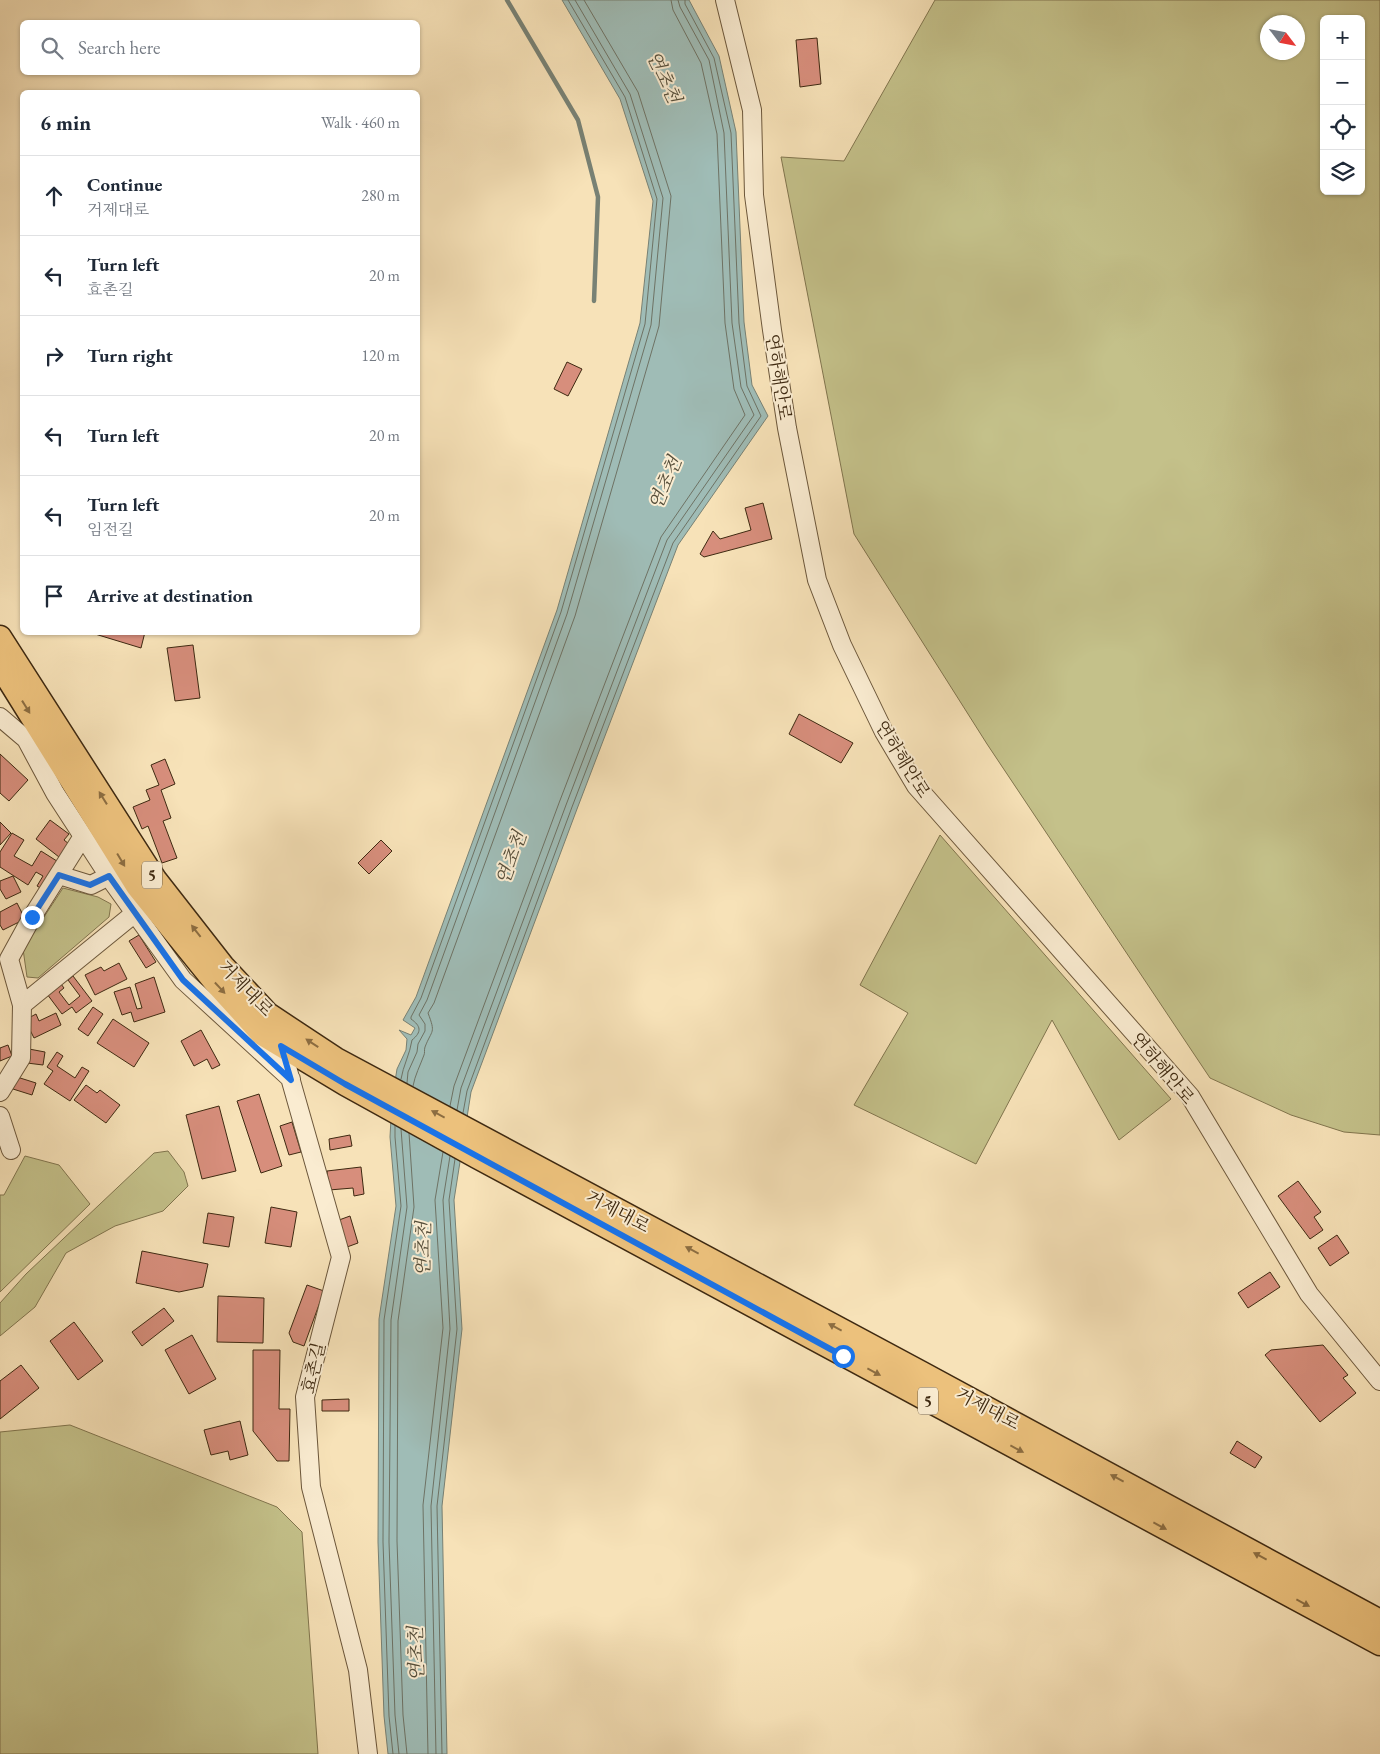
<!DOCTYPE html>
<html lang="en">
<head>
<meta charset="utf-8">
<style>
	body { margin:0; font-family:"EB Garamond","Noto Serif KR",serif; background:#f6f6f7; color:#1f2937 }
	.controls { position:absolute; right:15px; top:15px; display:grid; overflow:hidden; border-radius:8px; box-shadow:0 1px 4px #0004 }
	.controls button { width:45px; height:45px; display:grid; place-items:center; padding:0; border:0; border-bottom:1px solid #e0e1e3; background:#fff; color:#1f2937; font:25px sans-serif }
	.compass { position:absolute; left:1260px; top:15px; width:45px; height:45px; border-radius:50%; background:#fff; box-shadow:0 1px 4px #0004; rotate:122deg }
	.stop { position:absolute; width:15px; height:15px; margin:-11px; border:4px solid #1a73e8; border-radius:50%; background:#fff }
	.stop.end { background:#1a73e8; border-color:#fff; box-shadow:0 1px 5px #0008 }
	.list { margin:0; padding:0; list-style:none }
	h2 { display:flex; justify-content:space-between; align-items:center; height:65px; margin:0; padding:0 20px; font-size:21px }
	h2 small { font-size:16px; font-weight:400; color:#747a83 }
	.list li { display:grid; grid-template-columns:32px 1fr auto; gap:15px; align-items:center; box-sizing:border-box; height:80px; padding:0 20px; border-top:1px solid #e0e1e3 }
	.list b { display:block; font-size:19px; white-space:nowrap }
	.list p { margin:0; font-size:16px; white-space:nowrap; color:#747a83 }
	.list em { font-size:16px; font-style:normal; color:#747a83 }
	.icon { flex:none; width:28px; height:28px; fill:none; stroke:currentColor; stroke-width:2; stroke-linecap:round; stroke-linejoin:round }
	.map { position:relative; flex:none; width:1380px; height:1754px; overflow:hidden }
	.search { position:absolute; background:#fff; box-shadow:0 1px 4px #0004; left:20px; top:20px; width:400px; height:55px; display:flex; align-items:center; gap:12px; box-sizing:border-box; padding:0 18px; border-radius:8px; color:#747a83; font-size:19px }
	.panel { position:absolute; background:#fff; box-shadow:0 1px 4px #0004; left:20px; top:90px; width:400px; height:545px; border-radius:8px }
	.map>svg:first-child { display:block }
	.green { fill:#c4c18a; stroke:#81754e; fill-rule:evenodd }
	.water { fill:#9fbcb6; stroke:#788174 }
	.lines { fill:none; stroke-linecap:round; stroke-linejoin:round }
	.shore { stroke:#6e7264; stroke-width:1 }
	.stream { stroke:#788174; stroke-width:4.5 }
	.building { fill:#d78e7c; stroke:#3e2911 }
	.minor-casing { stroke:#6c573b; stroke-width:20 }
	.major-casing { stroke:#3e2911; stroke-width:25 }
	.minor { stroke:#faecd1; stroke-width:18 }
	.major { stroke:#ecc17c; stroke-width:22 }
	.oneway { fill:#8c6d41 }
	.route { stroke:#1a73e8; stroke-width:6 }
	.labels { text-anchor:middle; dominant-baseline:central; stroke-width:4; stroke-linejoin:round; paint-order:stroke }
	.shield { fill:#faecd1; stroke:#76644b; stroke-width:1 }
	.shield-label { font-size:16px; font-weight:bold; fill:#3e2911 }
	.street-label { font-size:18px; fill:#3e2911; stroke:#faecd1 }
	.water-label { font-size:19px; font-style:italic; fill:#564e3a; stroke:#faecd1 }
</style>
</head>
<body>
<div class="map">
<svg width="1380" height="1754" viewBox="0 0 1380 1754">
	<rect width="100%" height="100%" fill="#f7e2b8"/>
	<filter id="stains"><feTurbulence type="fractalNoise" baseFrequency=".004" numOctaves="4"/><feColorMatrix values="0 0 0 0 .2 0 0 0 0 .09 0 0 0 0 .02 0 0 0 .5 -.17"/></filter>
	<radialGradient id="worn" r=".72"><stop offset=".6" stop-color="#630" stop-opacity="0"/><stop offset="1" stop-color="#630" stop-opacity=".3"/></radialGradient>
	<path class="green" d="M935,0H1380V1135L1344,1132L1291,1115L1210,1078L987,744L854,534L781,157L844,161ZM1324,19H1361V191H1324ZM1298,22V52H1268V22Z
		M940,835L1171,1099L1119,1140L1052,1020L976,1164L854,1105L908,1013L860,985Z
		M63,888L98,897L111,904L109,917L38,978L27,977L23,949Z
		M168,1151L184,1172L188,1186L163,1211L115,1226L66,1253L35,1307L0,1336V1303L26,1274L154,1153Z
		M25,1156L59,1165L90,1204L0,1292V1195H4Z
		M70,1425L277,1507L302,1532L318,1754H0V1432Z"/>
	<path class="water" d="M562,0H689L719,56L736,132L744,322L752,385L768,416L678,545L577,809L471,1092L454,1200L462,1329L442,1506L447,1754H388L384,1716L378,1542L379,1319L396,1206L390,1137L392,1100L397,1069L406,1050L407,1039L399,1030L411,1035L415,1028L403,1020L416,997L557,610L640,323L653,201L620,99Z"/>
	<g class="lines">
		<path class="shore" d="M401,1079C403,1066 410,1054 412,1040C422,1032 421,1026 411,1019V1017L421,998L561,612L645,324L657,199L625,97L568,0
			M407,1083L408,1072L417,1052L418,1044L425,1031V1024L419,1015L427,1000L567,614L651,325L663,198L630,94L575,0
			M413,1086C415,1075 420,1066 424,1055C425,1053 424,1050 425,1047C432,1029 436,1034 428,1013L434,1003L575,616L659,326L671,196L638,92L584,0
			M450,1106L454,1086L559,803L661,537L745,415L734,389L725,323L717,134L701,63L673,10L671,0
			M457,1110L461,1088L566,805L667,540L754,415L741,387L732,323L724,133L709,60L680,7L678,0
			M463,1113L467,1091L572,807L673,543L761,416L747,386L739,323L731,133L714,58L685,4V0
			M393,1754L389,1716L383,1542L384,1320L401,1206L395,1137V1126
			M399,1754L395,1715L389,1542L391,1320L407,1207L401,1129
			M407,1754L403,1715L397,1541L398,1321L414,1207L409,1133
			M428,1754L423,1505L443,1328L435,1200L443,1152
			M436,1754L431,1506L450,1329L443,1200L450,1156
			M442,1754L437,1506L457,1329L449,1200L455,1159"/>
		<path class="stream" d="M507,0L578,120L598,197L594,301"/>
	</g>
	<path class="building" d="M817,38L821,84L800,87L796,40Z
		M567,362L582,369L568,396L554,389Z
		M763,503L772,539L704,557L700,554L713,531L720,539L751,530L745,508Z
		M95,632H145L141,648L95,634Z
		M193,645L200,698L175,701L167,648Z
		M799,714L853,743L841,763L789,734Z
		M0,754L28,780L9,801L0,793Z
		M165,759L175,784L161,790L171,818L163,821L177,858L162,863L148,826L142,829L133,807L150,800L146,790L159,785L151,765Z
		M50,820L69,834L64,840L69,844L59,857L36,839Z
		M0,822L11,833L0,845Z
		M12,833L24,840L14,856L32,866L41,851L60,863L44,890L37,886L43,876L36,872L28,885L0,867V852Z
		M381,840L392,851L369,874L358,863Z
		M13,876L21,892L6,899L0,889V881Z
		M17,903L25,919L3,930L0,925V912Z
		M139,935L156,962L146,968L129,941Z
		M119,963L127,979L95,995L85,975L101,967L104,971Z
		M73,976L92,1001L76,1013L72,1007L62,1014L47,994L61,984L64,988L59,992L69,1005L80,996L68,980Z
		M154,977L165,1012L134,1022L131,1012L122,1015L114,992L130,987L137,1009L142,1008L135,984Z
		M93,1007L103,1014L88,1036L78,1029Z
		M56,1013L61,1025L34,1038L25,1020L36,1014L39,1021Z
		M113,1019L149,1043L134,1067L97,1043Z
		M201,1030L220,1065L212,1069L207,1059L194,1066L181,1041Z
		M8,1045L12,1056L0,1061V1048Z
		M29,1049L45,1052L43,1065L27,1063Z
		M57,1052L63,1056L57,1066L75,1078L82,1067L89,1071L70,1101L44,1084L53,1071L47,1067Z
		M17,1077L36,1083L32,1095L13,1089Z
		M86,1085L97,1093L100,1090L120,1105L106,1123L74,1100Z
		M259,1094L282,1166L261,1173L237,1101Z
		M219,1106L236,1171L202,1179L186,1115Z
		M292,1122L301,1152L289,1155L280,1126Z
		M350,1135L352,1146L330,1150L329,1139Z
		M361,1167L364,1194L354,1196L353,1188L329,1190L327,1171Z
		M1298,1181L1321,1212L1314,1217L1323,1230L1310,1239L1278,1196Z
		M271,1207L297,1212L291,1247L265,1243Z
		M208,1213L234,1217L229,1247L203,1243Z
		M350,1216L358,1243L347,1247L339,1220Z
		M1337,1235L1349,1253L1330,1266L1318,1248Z
		M142,1251L208,1264L203,1287L179,1292L136,1283Z
		M1270,1272L1280,1287L1248,1308L1238,1293Z
		M307,1285L324,1291L304,1346L293,1342L289,1333Z
		M218,1296L264,1298L263,1343L217,1342Z
		M164,1308L174,1321L142,1346L132,1332Z
		M74,1322L103,1361L78,1380L50,1341Z
		M192,1335L216,1379L189,1394L165,1350Z
		M1323,1345L1348,1375L1343,1378L1356,1393L1320,1422L1265,1355L1271,1350Z
		M253,1350H280L279,1409H290L289,1461H277L253,1431Z
		M21,1365L39,1388L0,1419V1381Z
		M349,1399V1411H322V1400Z
		M240,1421L248,1455L230,1460L228,1451L211,1455L204,1430Z
		M1237,1441L1262,1457L1255,1468L1230,1453Z"/>
	<g class="lines">
		<defs>
			<path id="minor" d="M725,0L752,110L754,195L772,330L787,428L817,580L842,645L884,732L916,786L1190,1096L1309,1294L1380,1381
				M0,717L34,746
				M26,739L55,793L114,884L183,980L291,1079
				M59,875L91,885L109,876
				M22,1005L135,913
				M281,1046L341,1257L305,1397L311,1487L358,1670L368,1754
				M0,1092L21,1058L22,1005L9,959L32,917L83,836
				M0,1116L11,1150"/>
			<path id="major" d="M0,637L155,879L223,966L268,1014L336,1059L922,1373L1380,1621
				M0,666L137,886L214,981L262,1034L345,1084L477,1157L1380,1644"/>
		</defs>
		<use href="#minor" class="minor-casing"/>
		<use href="#major" class="major-casing"/>
		<use href="#minor" class="minor"/>
		<use href="#major" class="major"/>
	</g>
	<defs><path id="oneway-solid" d="M-6-.8H1V-3.2L6.5 0L1 3.2V.8H-6Z" transform="scale(1.25)"/></defs>
	<g class="oneway">
		<use href="#oneway-solid" transform="translate(26 707) rotate(58)"/>
		<use href="#oneway-solid" transform="translate(103 798) rotate(-122)"/>
		<use href="#oneway-solid" transform="translate(121 860) rotate(59)"/>
		<use href="#oneway-solid" transform="translate(196 931) rotate(-128)"/>
		<use href="#oneway-solid" transform="translate(220 988) rotate(47)"/>
		<use href="#oneway-solid" transform="translate(312 1043) rotate(-147)"/>
		<use href="#oneway-solid" transform="translate(438 1114) rotate(-152)"/>
		<use href="#oneway-solid" transform="translate(692 1250) rotate(-152)"/>
		<use href="#oneway-solid" transform="translate(835 1327) rotate(-152)"/>
		<use href="#oneway-solid" transform="translate(874 1372) rotate(28)"/>
		<use href="#oneway-solid" transform="translate(1017 1449) rotate(28)"/>
		<use href="#oneway-solid" transform="translate(1117 1478) rotate(-152)"/>
		<use href="#oneway-solid" transform="translate(1160 1526) rotate(28)"/>
		<use href="#oneway-solid" transform="translate(1260 1556) rotate(-152)"/>
		<use href="#oneway-solid" transform="translate(1303 1603) rotate(28)"/>
	</g>
	<g class="lines">
		<path class="route" d="M32,917L59,875L90,885L109,876L183,980L291,1080L281,1046L345,1084L843,1356"/>
	</g>
	<g class="labels">
		<g class="shield">
			<rect x="142" y="861.5" width="20" height="27" rx="4"/>
			<rect x="918" y="1387.5" width="20" height="27" rx="4"/>
		</g>
		<g class="shield-label">
			<text x="152" y="875">5</text>
			<text x="928" y="1401">5</text>
		</g>
		<g class="street-label">
			<text transform="translate(779 377) rotate(81)">연하해안로</text>
			<text transform="translate(903 759) rotate(58)">연하해안로</text>
			<text transform="translate(246 988) rotate(46)">거제대로</text>
			<text transform="translate(1163 1068) rotate(50)">연하해안로</text>
			<text transform="translate(618 1211) rotate(28)">거제대로</text>
			<text transform="translate(313 1368) rotate(-77)">효촌길</text>
			<text transform="translate(988 1408) rotate(28)">거제대로</text>
		</g>
		<g class="water-label">
			<text transform="translate(664 77) rotate(65)">연초천</text>
			<text transform="translate(665 483) rotate(-67)">연초천</text>
			<text transform="translate(511 858) rotate(-70)">연초천</text>
			<text transform="translate(423 1249) rotate(-89)">연초천</text>
			<text transform="translate(416 1654) rotate(-92)">연초천</text>
		</g>
	</g>
	<rect width="100%" height="100%" filter="url(#stains)"/>
	<rect width="100%" height="100%" fill="url(#worn)"/>
</svg>
<div class="controls">
<button>+</button>
<button>−</button>
<button><svg class="icon" aria-label="locate" viewBox="0 0 24 24"><circle cx="12" cy="12" r="6"/><path d="M12 2v4M12 18v4M2 12h4M18 12h4"/></svg></button>
<button><svg class="icon" aria-label="layers" viewBox="0 0 24 24"><path d="M12 4l9 5-9 5-9-5zM3 14l9 5 9-5"/></svg></button>
</div>
<svg class="compass" viewBox="-18 -18 36 36"><path d="M0-13l5 13h-10z" fill="#e53935"/><path d="M0 13l5-13h-10z" fill="#747a83"/></svg>
<div class="stop" style="left:843px;top:1356px"></div>
<div class="stop end" style="left:32px;top:917px"></div>
<div class="search"><svg class="icon" aria-label="search" viewBox="0 0 24 24"><circle cx="10" cy="10" r="6"/><path d="M15 15l6 6"/></svg>Search here</div>
<section class="panel">
<h2>6 min<small>Walk · 460 m</small></h2>
<ul class="list">
<li><svg class="icon" aria-label="ahead" viewBox="0 0 24 24"><path d="M12 20V5M6 11l6-6 6 6"/></svg><div><b>Continue</b><p>거제대로</p></div><em>280 m</em></li>
<li><svg class="icon" aria-label="left" viewBox="0 0 24 24"><path d="M17 20v-9H6M10 6l-5 5 5 5"/></svg><div><b>Turn left</b><p>효촌길</p></div><em>20 m</em></li>
<li><svg class="icon" aria-label="right" viewBox="0 0 24 24"><path d="M7 20v-9h11M14 6l5 5-5 5"/></svg><div><b>Turn right</b></div><em>120 m</em></li>
<li><svg class="icon" aria-label="left" viewBox="0 0 24 24"><path d="M17 20v-9H6M10 6l-5 5 5 5"/></svg><div><b>Turn left</b></div><em>20 m</em></li>
<li><svg class="icon" aria-label="left" viewBox="0 0 24 24"><path d="M17 20v-9H6M10 6l-5 5 5 5"/></svg><div><b>Turn left</b><p>임전길</p></div><em>20 m</em></li>
<li><svg class="icon" aria-label="arrive" viewBox="0 0 24 24"><path d="M6 21V4h12l-3 4 3 4H6"/></svg><div><b>Arrive at destination</b></div></li>
</ul>
</section>
</div>
</body>
</html>
